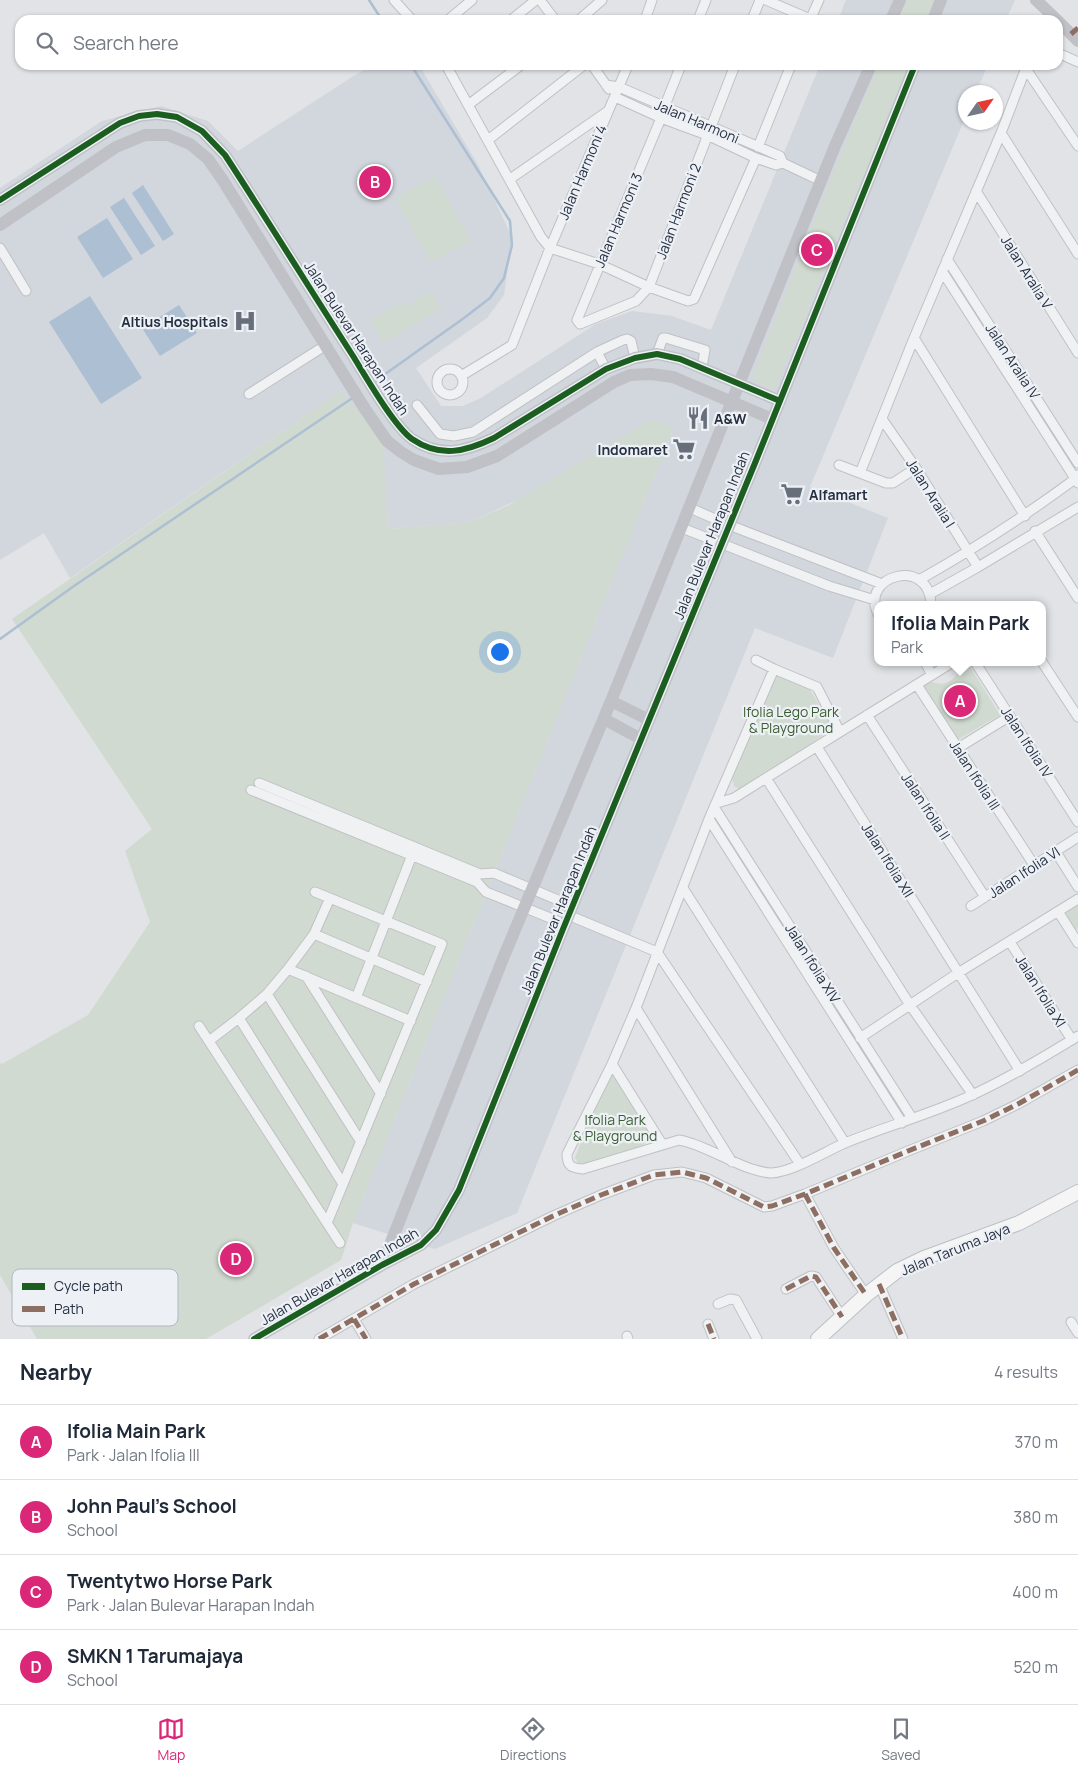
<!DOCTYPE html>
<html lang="en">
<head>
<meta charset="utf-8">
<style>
	body { margin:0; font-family:Manrope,sans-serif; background:#f2f2f3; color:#1f2937 }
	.compass { position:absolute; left:958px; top:85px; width:45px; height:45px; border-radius:50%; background:#fff; box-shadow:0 1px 4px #0004; rotate:56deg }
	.you { position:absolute; left:499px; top:651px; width:18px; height:18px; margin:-12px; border:4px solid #fff; border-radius:50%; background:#1a73e8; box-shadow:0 0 0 8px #1a73e833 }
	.badge { display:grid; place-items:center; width:32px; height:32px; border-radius:50%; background:#db2777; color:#fff; font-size:16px; font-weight:700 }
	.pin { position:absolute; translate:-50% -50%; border:2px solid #fff; box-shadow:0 1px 5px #0006 }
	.popup { position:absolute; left:874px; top:601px; width:172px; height:65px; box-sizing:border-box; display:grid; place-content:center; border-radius:10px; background:#fff; filter:drop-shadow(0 1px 4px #0005); font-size:16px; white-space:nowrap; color:#747a83 }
	.popup b { font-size:19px; color:#1f2937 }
	.popup::after { content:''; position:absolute; left:50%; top:100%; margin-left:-10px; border:10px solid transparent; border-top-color:#fff }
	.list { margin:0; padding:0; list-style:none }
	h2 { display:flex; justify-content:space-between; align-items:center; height:65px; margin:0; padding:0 20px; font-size:21px }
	h2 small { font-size:16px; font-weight:400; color:#747a83 }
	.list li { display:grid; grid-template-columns:32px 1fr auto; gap:15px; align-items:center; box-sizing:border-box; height:75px; padding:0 20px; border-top:1px solid #e0e1e3 }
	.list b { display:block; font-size:19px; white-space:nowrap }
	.list p { margin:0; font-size:16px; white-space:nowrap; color:#747a83 }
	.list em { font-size:16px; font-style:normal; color:#747a83 }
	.icon { flex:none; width:28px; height:28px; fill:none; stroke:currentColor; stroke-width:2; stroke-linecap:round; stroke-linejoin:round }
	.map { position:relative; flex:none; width:1078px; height:1339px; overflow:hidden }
	.search { position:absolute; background:#fff; box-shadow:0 1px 4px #0004; left:15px; right:15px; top:15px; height:55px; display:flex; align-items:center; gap:12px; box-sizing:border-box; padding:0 18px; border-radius:15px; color:#747a83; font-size:19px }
	.sheet { height:365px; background:#fff }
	nav { display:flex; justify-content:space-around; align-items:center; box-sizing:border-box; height:70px; border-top:1px solid #e0e1e3; background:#fff; font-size:14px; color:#747a83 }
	nav a { display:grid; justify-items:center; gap:2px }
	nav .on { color:#db2777 }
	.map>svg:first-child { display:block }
	.built { fill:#d2d6dd }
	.green { fill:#d1dad0 }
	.water { fill:#acbfd3 }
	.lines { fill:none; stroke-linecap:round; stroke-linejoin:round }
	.stream { stroke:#acbfd3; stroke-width:2.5 }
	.street-casing { stroke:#bfc1c4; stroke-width:11 }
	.primary-casing { stroke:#bcc0c4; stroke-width:16 }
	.street { stroke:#f0f1f3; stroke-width:9 }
	.secondary { stroke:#bfc1c6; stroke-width:12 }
	.primary { stroke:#f5f5f6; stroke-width:14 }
	.quiet { stroke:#8d6e63; stroke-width:5; stroke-dasharray:10 5; stroke-linecap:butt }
	.cycleway-casing { stroke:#edf1f6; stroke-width:9 }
	.cycleway { stroke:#1b5e20; stroke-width:6 }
	.labels { text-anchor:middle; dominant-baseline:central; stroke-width:4.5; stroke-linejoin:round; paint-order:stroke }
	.street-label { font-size:14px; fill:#263041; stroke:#edf1f6 }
	.poi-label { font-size:14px; font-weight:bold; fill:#263041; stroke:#edf1f6; text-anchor:end }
	.park-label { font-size:14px; fill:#3b5d32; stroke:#edf1f6 }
	.key { fill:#edf1f6; stroke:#b1b7c0; stroke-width:1 }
	.key-label { font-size:14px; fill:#263041 }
</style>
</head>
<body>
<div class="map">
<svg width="1078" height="1339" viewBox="0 0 1078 1339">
	<rect width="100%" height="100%" fill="#e1e3e6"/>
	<path class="built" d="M846,0H1015L1006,20H838Z
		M373,65H419L478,165L512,237L504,295L487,318L416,368L441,406H463L481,398L596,324L632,311L672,316L711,330L820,65H988L976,92H966L965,118L810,487L888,518L833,658L755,628L517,1213L435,1249L353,1223L674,427L470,522L389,529L385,490L341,391L70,578L44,533L0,560V188L102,121L161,106L208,121L238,151L355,75Z"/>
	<path class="green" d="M906,0H934L926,20H898Z
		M879,65H909L775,388L771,390L752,380L824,195Z
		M435,176L471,241L431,262L395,198Z
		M431,292L441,309L383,343L370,320L401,303L404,307Z
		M341,391L384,443L385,490L389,529L470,522L507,506L650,420L674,427L353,1223L341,1260L206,1339H37L0,1275V1063L2,1064L88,1015L150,922L125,851L152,829L12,619Z
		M964,662H967L1000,715L955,741L920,687L930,681C941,686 948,684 957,675L956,667Z
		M777,674L809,688L833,728L774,769L739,789L734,786L732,778Z
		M1078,904V928L1074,931L1064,913Z
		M612,1076L617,1079L649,1132C650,1139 648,1142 641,1146L588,1163H578L575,1158L586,1128L607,1079Z"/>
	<path class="water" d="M143,185L174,234L163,241L132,193Z
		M124,198L155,246L141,255L110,207Z
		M107,218L133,259L103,278L77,237Z
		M90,296L142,378L101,404L49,322Z
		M179,305L197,333L160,356L142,328Z"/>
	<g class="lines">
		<path class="stream" d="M369,0L382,20
			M374,382L464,318L490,298L504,278L512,245L510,221L411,65
			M0,639L74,586L354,397"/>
		<defs>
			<path id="street" d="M394,0L412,20
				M540,0L555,20
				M766,0L810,19
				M448,20L472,0
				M511,20L536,0
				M579,20L602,0
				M645,20L652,0
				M698,20L706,0
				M752,20L760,0
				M810,20L819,0
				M1058,53L1078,62
				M446,65L541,237L550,248L599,264L649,287L688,301L694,299L756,158
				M592,65L609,89
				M1026,69L1078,146
				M606,85L619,87L780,156L783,163
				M615,97L661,118L707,135L756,158L776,165L783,163L821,181
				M468,105L521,65
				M664,108L681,65
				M661,118L577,320L580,324L636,301L649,287L735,65
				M1001,133L1078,254
				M488,140L584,65
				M758,147L791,65
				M510,179L608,111
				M976,191L1078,353
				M0,248L26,291
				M947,259L1078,463
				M942,271L1078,483
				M914,338L1025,516
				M597,352L606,369
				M657,354L663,338H666L705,350L702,367
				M437 382a13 13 0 1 1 26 0a13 13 0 1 1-26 0Z
				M461,376L512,345L550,248L628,65
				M249,394L326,345
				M417,405L440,434L454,436L473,432L597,352L623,340L627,339L631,341L635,358
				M882,419L916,468L978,567
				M839,465L886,483H893L916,468
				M860,473L914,338L1001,133L1027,65
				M690,508L729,525L882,584
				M682,528L829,586L875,600
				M1035,531L1078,598
				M919,580C974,549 1025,516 1075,479L1078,475
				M930,594L978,567L1078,507
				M878,614C859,575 930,556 931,605
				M925,662L932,675
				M975,662L1078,822
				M1042,662L1078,717
				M774,669L709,819L636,1008L612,1064L567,1154C567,1166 571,1168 583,1169L679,1140C702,1144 726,1160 749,1168C756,1170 763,1173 771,1173C793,1172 824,1152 845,1143C887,1126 931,1114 972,1095C1009,1078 1044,1057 1078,1036
				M917,685L1034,865
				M867,715L985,897
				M840,732L953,662
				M817,747L1020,1071
				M958,748L1010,716
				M766,778L910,1005L973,1095
				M259,783L480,874L494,873L572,906
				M251,790L477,882L486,892L565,924
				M717,803L734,798L840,732L817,687L774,669L756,660
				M714,807L912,1118
				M709,819L902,1123
				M1056,852L1078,887
				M683,888L845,1143
				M315,892L442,944L327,1223
				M971,906L1078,837
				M1059,913L1078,943
				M568,915L657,952L800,1164
				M314,934L427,982
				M1010,942L1072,1040
				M288,969L411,1021
				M306,976L381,1094
				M267,994L361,1142
				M356,998L414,850
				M636,1008L732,1162
				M239,1018L343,1184
				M199,1026L340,1243
				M860,1038L958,973L1078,899
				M209,1041L239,1018L267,994L288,969L314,934L330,898
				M612,1064L662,1144
				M805,1194L834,1248L866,1295
				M879,1284L903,1339
				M786,1289L811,1276L816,1277L842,1317
				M718,1304L730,1299L736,1300L757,1339
				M354,1319L366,1339
				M1071,1322L1078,1333
				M708,1324L714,1339
				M627,1336L628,1339
				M319,1339L414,1284L553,1216L601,1195L654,1175L682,1172L706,1178L764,1207L772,1206L805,1194L908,1151L983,1121L1018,1104L1078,1070"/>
			<path id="primary" d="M818,1339L866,1295L897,1271L924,1258L1019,1223L1078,1192"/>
		</defs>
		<use href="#street" class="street-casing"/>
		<use href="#primary" class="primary-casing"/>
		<use href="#street" class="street"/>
		<path class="secondary" d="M1036,0L1057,20
			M891,20L900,0
			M933,20L941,0
			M1058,21L1078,41
			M0,200L120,123L139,116L157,114L177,117L202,131L225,155C268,221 310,289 353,356C366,377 394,426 412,439C440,458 465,452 494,438L606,369L635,358L657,354L680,359L780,401
			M0,225L116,147L145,135H168L190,144L208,159L222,179L365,409L387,441L401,452L414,460L439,469L467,467L497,456L614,382L630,375L651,374L673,377L772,419
			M611,701L649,720
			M604,719L641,739
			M382,1265L504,956L611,701L835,146L871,65
			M254,1339L382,1265L421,1245L436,1230L459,1190L563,929L755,463L915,65"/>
		<use href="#primary" class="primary"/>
		<path class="quiet" d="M1071,34L1078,28
			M805,1194L834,1248L866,1295
			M879,1284L903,1339
			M786,1289L811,1276L816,1277L842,1317
			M354,1319L366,1339
			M708,1324L714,1339
			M319,1339L414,1284L553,1216L601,1195L654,1175L682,1172L706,1178L764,1207L772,1206L805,1194L908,1151L983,1121L1018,1104L1078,1070"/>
		<defs>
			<path id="cycleway" d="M0,200L120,123L139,116L157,114L177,117L202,131L225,155C268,221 310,289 353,356C366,377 394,426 412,439C440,458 465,452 494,438L606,369L635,358L657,354L680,359L780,401
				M254,1339L382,1265L421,1245L436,1230L459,1190L563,929L755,463L915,65"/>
		</defs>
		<use href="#cycleway" class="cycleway-casing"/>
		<use href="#cycleway" class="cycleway"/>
	</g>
	<defs>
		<symbol id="hospital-bare" viewBox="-9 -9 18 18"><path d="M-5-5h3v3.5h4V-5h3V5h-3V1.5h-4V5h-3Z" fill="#676f7b" stroke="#edf1f6" stroke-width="2.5" paint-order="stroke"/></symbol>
		<symbol id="restaurant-bare" viewBox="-9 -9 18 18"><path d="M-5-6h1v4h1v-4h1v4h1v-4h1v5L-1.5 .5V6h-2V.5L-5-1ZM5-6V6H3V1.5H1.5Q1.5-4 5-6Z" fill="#676f7b" stroke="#edf1f6" stroke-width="2.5" paint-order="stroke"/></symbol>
		<symbol id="supermarket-bare" viewBox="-9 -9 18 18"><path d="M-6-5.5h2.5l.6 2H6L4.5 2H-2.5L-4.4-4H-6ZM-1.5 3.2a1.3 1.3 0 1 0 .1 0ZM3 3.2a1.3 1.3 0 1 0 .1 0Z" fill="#676f7b" stroke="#edf1f6" stroke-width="2.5" paint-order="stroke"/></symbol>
	</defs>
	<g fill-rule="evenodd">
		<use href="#hospital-bare" x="229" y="305" width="32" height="32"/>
		<use href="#restaurant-bare" x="682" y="402" width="32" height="32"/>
		<use href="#supermarket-bare" x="668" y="433" width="32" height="32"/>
		<use href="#supermarket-bare" x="776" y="478" width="32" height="32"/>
	</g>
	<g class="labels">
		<g class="street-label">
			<text transform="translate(697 121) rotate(23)">Jalan Harmoni</text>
			<text transform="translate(582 172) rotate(-67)">Jalan Harmoni 4</text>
			<text transform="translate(678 211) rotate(-69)">Jalan Harmoni 2</text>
			<text transform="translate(618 220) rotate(-67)">Jalan Harmoni 3</text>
			<text transform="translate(1027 272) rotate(58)">Jalan Aralia V</text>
			<text transform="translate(357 338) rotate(57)">Jalan Bulevar Harapan Indah</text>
			<text transform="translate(1013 361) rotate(57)">Jalan Aralia IV</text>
			<text transform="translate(931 493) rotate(58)">Jalan Aralia I</text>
			<text transform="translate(711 535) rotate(-68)">Jalan Bulevar Harapan Indah</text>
			<text transform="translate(1027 742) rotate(57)">Jalan Ifolia IV</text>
			<text transform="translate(975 775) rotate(57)">Jalan Ifolia III</text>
			<text transform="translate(926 806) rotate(57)">Jalan Ifolia II</text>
			<text transform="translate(888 860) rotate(58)">Jalan Ifolia XII</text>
			<text transform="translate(1024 872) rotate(-33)">Jalan Ifolia VI</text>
			<text transform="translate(558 910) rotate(-68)">Jalan Bulevar Harapan Indah</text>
			<text transform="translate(813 963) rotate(58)">Jalan Ifolia XIV</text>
			<text transform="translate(1041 991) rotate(58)">Jalan Ifolia XI</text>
			<text transform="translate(955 1249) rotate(-22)">Jalan Taruma Jaya</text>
			<text transform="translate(339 1276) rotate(-30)">Jalan Bulevar Harapan Indah</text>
		</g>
		<g class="poi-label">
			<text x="228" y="321">Altius Hospitals</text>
			<text x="714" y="418" text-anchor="start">A&amp;W</text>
			<text x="668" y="449">Indomaret</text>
			<text x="809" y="494" text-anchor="start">Alfamart</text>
		</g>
		<g class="park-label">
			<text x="791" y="711">Ifolia Lego Park<tspan x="791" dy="16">&amp; Playground</tspan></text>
			<text x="615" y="1119">Ifolia Park<tspan x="615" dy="16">&amp; Playground</tspan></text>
		</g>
	</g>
	<rect x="12" y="1269" width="166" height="57" rx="8" class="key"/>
	<rect x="22" y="1283" width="23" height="7" fill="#1b5e20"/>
	<rect x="22" y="1306" width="23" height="6" fill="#8d6e63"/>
	<g class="key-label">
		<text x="54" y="1291">Cycle path</text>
		<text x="54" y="1314">Path</text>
	</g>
</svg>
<svg class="compass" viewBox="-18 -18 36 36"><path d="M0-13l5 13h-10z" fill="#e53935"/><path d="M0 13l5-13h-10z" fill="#747a83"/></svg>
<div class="you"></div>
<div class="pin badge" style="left:960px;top:701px">A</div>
<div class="popup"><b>Ifolia Main Park</b>Park</div>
<div class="pin badge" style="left:375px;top:182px">B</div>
<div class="pin badge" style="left:817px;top:250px">C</div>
<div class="pin badge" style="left:236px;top:1259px">D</div>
<div class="search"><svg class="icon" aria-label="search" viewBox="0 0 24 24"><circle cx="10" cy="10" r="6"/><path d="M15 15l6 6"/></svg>Search here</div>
</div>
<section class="sheet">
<h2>Nearby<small>4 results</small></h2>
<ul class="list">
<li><span class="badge">A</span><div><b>Ifolia Main Park</b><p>Park · Jalan Ifolia III</p></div><em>370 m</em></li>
<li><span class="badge">B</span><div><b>John Paul's School</b><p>School</p></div><em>380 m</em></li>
<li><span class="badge">C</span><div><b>Twentytwo Horse Park</b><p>Park · Jalan Bulevar Harapan Indah</p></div><em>400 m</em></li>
<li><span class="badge">D</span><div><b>SMKN 1 Tarumajaya</b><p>School</p></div><em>520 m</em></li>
</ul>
</section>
<nav>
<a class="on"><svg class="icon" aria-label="map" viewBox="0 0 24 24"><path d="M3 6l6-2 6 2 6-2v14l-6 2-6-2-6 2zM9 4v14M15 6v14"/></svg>Map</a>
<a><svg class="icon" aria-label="directions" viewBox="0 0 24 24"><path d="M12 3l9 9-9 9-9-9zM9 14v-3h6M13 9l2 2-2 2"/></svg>Directions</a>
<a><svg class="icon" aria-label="saved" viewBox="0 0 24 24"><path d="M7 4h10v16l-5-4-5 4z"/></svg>Saved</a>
</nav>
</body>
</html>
